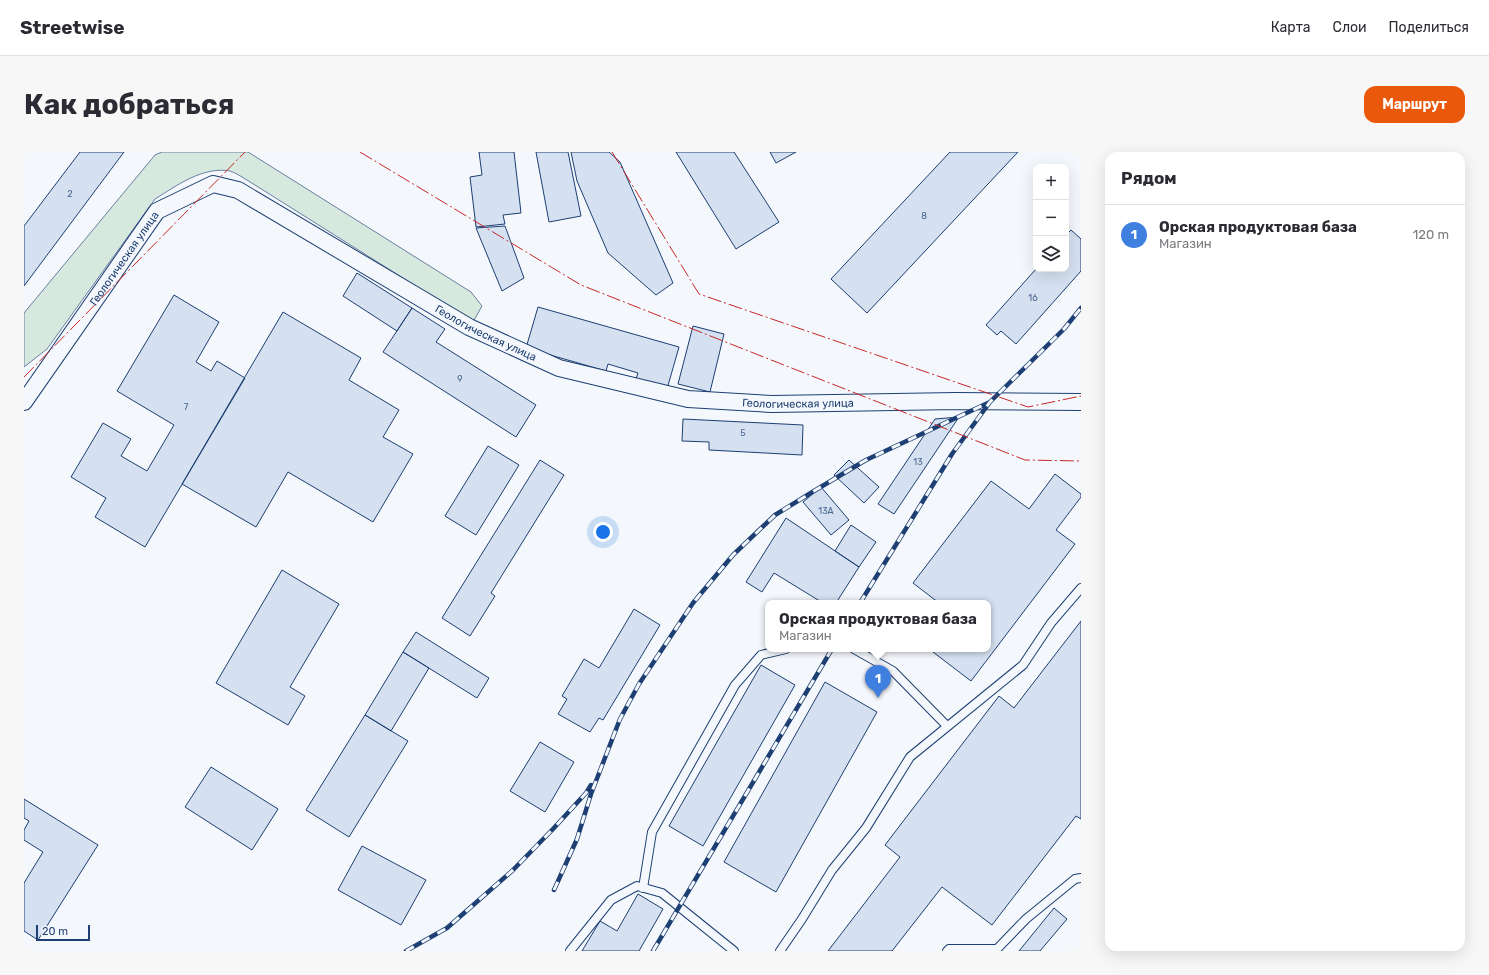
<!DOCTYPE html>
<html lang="ru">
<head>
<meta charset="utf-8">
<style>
	body { margin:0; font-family:Rubik,sans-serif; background:#f7f7f7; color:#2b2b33 }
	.controls { position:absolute; right:12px; top:12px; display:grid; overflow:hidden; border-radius:8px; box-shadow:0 4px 16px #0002 }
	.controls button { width:36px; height:36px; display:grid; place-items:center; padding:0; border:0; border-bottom:1px solid #e1e1e2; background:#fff; color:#2b2b33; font:20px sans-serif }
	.scale { position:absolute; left:12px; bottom:10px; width:54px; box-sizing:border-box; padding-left:4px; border:2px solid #1d3f73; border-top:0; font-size:11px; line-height:14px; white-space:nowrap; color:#1d3f73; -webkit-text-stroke:3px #f4f7fb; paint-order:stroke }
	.you { position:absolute; left:579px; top:380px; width:14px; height:14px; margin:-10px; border:3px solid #fff; border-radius:50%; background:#1a73e8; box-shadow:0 0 0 6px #1a73e833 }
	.badge { display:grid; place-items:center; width:26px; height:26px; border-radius:50%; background:#ea580c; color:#fff; font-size:13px; font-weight:700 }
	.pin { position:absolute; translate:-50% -33px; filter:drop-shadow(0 1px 2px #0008) }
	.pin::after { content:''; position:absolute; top:21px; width:14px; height:12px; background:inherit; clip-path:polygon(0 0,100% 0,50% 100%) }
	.popup { position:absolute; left:741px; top:448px; width:226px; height:52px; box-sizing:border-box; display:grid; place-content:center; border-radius:8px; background:#fff; filter:drop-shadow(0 1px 3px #0005); font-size:13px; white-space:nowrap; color:#7c7c81 }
	.popup b { font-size:15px; color:#2b2b33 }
	.popup::after { content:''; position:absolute; left:50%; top:100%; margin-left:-8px; border:8px solid transparent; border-top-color:#fff }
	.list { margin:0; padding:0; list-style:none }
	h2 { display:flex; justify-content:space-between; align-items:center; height:52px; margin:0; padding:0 16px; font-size:17px }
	h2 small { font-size:13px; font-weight:400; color:#7c7c81 }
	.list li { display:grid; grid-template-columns:26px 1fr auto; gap:12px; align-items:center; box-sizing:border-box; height:60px; padding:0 16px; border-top:1px solid #e1e1e2 }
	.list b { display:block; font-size:15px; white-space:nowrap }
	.list p { margin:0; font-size:13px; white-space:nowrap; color:#7c7c81 }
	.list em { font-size:13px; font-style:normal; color:#7c7c81 }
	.icon { flex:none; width:22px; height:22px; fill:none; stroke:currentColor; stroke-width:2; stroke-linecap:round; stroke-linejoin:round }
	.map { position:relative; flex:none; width:1057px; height:799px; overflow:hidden; border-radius:12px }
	header { display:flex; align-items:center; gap:24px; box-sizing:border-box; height:56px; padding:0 20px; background:#fff; border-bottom:1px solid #e1e1e2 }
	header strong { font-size:19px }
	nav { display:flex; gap:22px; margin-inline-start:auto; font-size:14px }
	.intro { display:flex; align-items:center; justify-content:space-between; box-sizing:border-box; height:96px; padding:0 24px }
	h1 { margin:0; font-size:28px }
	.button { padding:10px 18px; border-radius:12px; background:#ea580c; color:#fff; font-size:14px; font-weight:700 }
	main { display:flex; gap:24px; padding:0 24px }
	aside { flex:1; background:#fff; border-radius:12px; box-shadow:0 4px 16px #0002 }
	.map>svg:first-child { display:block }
	.green { fill:#d7e8df; stroke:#687fa3 }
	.building { fill:#d5e0f0; stroke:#1d3f73 }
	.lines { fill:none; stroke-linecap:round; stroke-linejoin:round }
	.service-casing { stroke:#1d3f73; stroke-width:10 }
	.minor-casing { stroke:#1d3f73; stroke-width:18 }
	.service { stroke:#f4f7fb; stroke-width:8 }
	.minor { stroke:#f4f7fb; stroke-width:16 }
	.rail-casing { stroke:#1d3f73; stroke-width:4.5 }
	.rail { stroke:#f4f7fb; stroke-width:3; stroke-dasharray:9; stroke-linecap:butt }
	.power { stroke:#c62828; stroke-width:1; stroke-dasharray:14 3 2 3; stroke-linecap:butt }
	.labels { text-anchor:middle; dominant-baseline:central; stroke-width:3; stroke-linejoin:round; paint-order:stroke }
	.number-label { font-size:9px; fill:#4b6792 }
	.street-label { font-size:11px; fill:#1d3f73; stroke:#f4f7fb }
</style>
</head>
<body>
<header>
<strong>Streetwise</strong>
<nav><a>Карта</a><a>Слои</a><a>Поделиться</a></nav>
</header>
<div class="intro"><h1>Как добраться</h1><a class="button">Маршрут</a></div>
<main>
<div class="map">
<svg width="1057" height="799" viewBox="0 0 1057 799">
	<rect width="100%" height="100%" fill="#f4f7fb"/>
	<path class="green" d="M138,0H224L447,140L458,154L449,170L223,28C218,25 212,21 206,19C179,14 152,34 131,47L23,197L0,215V161L131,3Z"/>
	<path class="building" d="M56,0H100L0,134V74Z
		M455,0H490L497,61L479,63L481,72L452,75L446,25L458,23Z
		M512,0H544L557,64L525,70Z
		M547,0H585L596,10L649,131L632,143L584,101L553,29Z
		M652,0H710L755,70L712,97Z
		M746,0H772L752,11Z
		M926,0H994L843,161L807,127Z
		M481,74L500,126L478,139L452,76Z
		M1047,78L1057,87V119L992,192L977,179L973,183L962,173L1012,117H1042V83Z
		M333,121L388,156L373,179L319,144Z
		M150,143L195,170L172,210L187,219L193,209L221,226L121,395L71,365L82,346L47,325L79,271L107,287L97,304L123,319L150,273L93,239Z
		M514,155L655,195L643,237L612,227L614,221L584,212L582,219L502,196Z
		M388,156L421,177L412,190L512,253L492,285L359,200Z
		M259,160L337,206L325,228L375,258L359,285L389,302L349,370L264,320L232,375L158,332Z
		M669,174L700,182L686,240L654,232Z
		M935,265L870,362L854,352L911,267Z
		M659,267L779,273L778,303L685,298V290L658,289Z
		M464,294L495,313L452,383L421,364Z
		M516,308L540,323L467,441L471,444L446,484L418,466Z
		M825,308L855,335L840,351L810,323Z
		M1031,322L1057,342V345L1032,378L1051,392L947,529L905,497H964V451H915L889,431L967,329L1005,357Z
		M797,335L825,368L807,383L779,350Z
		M762,366L835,415L812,451H799L750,421L738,440L722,430Z
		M827,373L852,390L835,415L811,399Z
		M258,418L315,452L266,535L281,544L264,573L192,531Z
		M610,457L636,473L579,568L575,566L566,580L534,562L543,547L538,544L560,507L575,516Z
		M1057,469V667L1052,664L968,773L918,735L868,799H804L876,705L861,693L975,544L990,556Z
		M392,480L465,526L453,546L379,500Z
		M379,500L405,516L367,579L341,563Z
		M737,513L771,533L679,694L645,674Z
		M801,530L853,560L752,740L700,710Z
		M341,563L384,589L325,685L282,658Z
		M516,590L550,610L521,660L486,639Z
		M187,615L254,657L228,698L161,655Z
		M0,647L74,693L14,788L0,779V731L19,700L0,688V678L5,669L0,666Z
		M338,694L402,728L377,773L314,738Z
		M614,742L639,757L615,799H558L576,769L593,779Z
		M1030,756L1043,767L1016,799H995Z"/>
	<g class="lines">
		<defs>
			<path id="service" d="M830,497L869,519L923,574
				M619,736L628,680L711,533L737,503L762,497
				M546,799L587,748L613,734L638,741L710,799
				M756,799L778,767L808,718L842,676L886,605L999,513L1027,471L1057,436
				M923,799L925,797H973L1002,767L1051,727L1057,726"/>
			<g id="minor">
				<path id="s1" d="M0,250L133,59L189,32L214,38L445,175L535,216L664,247L748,252L932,249L1057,250"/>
			</g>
		</defs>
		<use href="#service" class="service-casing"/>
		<use href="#minor" class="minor-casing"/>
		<use href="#service" class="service"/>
		<use href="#minor" class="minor"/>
		<defs>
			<path id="rail" d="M836,451L928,302L966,250L1040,177L1057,156
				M530,738L553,687L567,642L596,567L615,532L669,451L709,403L751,363L790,339L842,308L966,250
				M382,799L423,776L489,718L529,677L562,641L567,633
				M629,799L808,497"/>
		</defs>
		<use href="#rail" class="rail-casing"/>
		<use href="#rail" class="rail"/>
		<path class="power" d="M336,0L557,133L1001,308L1057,309
			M588,0L675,142L1004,255L1057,244
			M0,225L221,0"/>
	</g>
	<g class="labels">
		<g class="number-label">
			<text x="46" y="42">2</text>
			<text x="900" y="64">8</text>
			<text x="1009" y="146">16</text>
			<text x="436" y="227">9</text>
			<text x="162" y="255">7</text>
			<text x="719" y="281">5</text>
			<text x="894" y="310">13</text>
			<text x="802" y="359">13А</text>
		</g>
		<g class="street-label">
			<text stroke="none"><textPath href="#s1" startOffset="175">Геологическая улица</textPath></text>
			<text stroke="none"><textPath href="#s1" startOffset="607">Геологическая улица</textPath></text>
			<text stroke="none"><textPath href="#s1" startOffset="931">Геологическая улица</textPath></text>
		</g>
	</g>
</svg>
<div class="controls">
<button>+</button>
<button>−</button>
<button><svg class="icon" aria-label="layers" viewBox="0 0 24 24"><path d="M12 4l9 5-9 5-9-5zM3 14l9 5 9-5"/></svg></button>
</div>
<div class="scale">20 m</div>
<div class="you"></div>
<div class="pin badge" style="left:854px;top:546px;background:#3f7fe0">1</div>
<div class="popup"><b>Орская продуктовая база</b>Магазин</div>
</div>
<aside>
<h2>Рядом<small></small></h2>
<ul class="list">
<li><span class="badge" style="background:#3f7fe0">1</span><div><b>Орская продуктовая база</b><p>Магазин</p></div><em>120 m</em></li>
</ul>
</aside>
</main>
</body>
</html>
